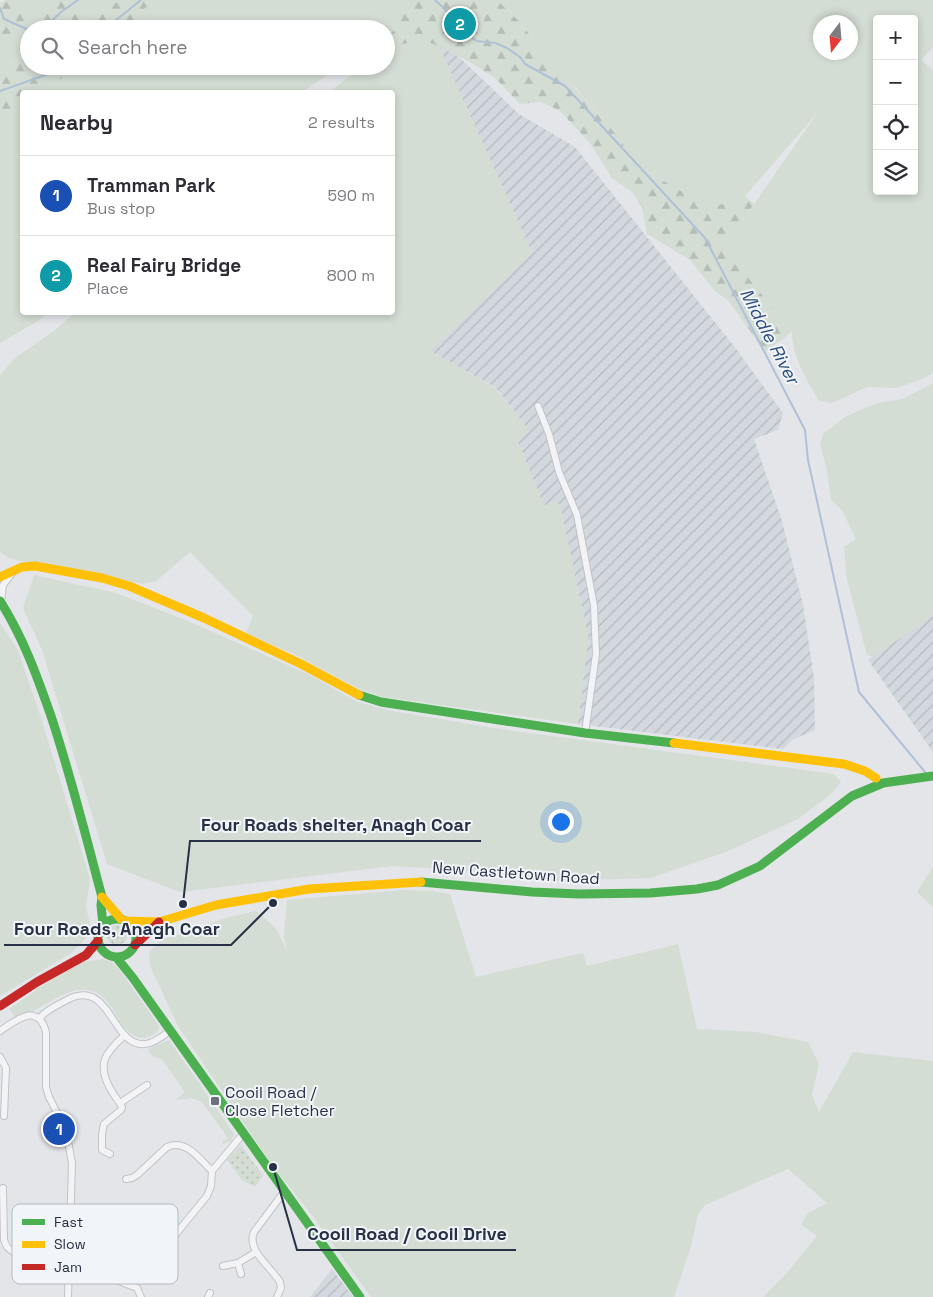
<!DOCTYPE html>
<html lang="en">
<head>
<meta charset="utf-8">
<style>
	body { margin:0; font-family:"Space Grotesk",sans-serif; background:#f7f7f7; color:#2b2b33 }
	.controls { position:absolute; right:15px; top:15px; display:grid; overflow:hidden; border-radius:5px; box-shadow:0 2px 8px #0003 }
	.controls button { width:45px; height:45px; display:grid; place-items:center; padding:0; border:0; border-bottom:1px solid #e1e1e2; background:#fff; color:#2b2b33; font:25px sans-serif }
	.compass { position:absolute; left:813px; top:15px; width:45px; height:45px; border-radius:50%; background:#fff; box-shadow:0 2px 8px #0003; rotate:196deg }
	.you { position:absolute; left:560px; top:821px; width:18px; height:18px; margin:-12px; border:4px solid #fff; border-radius:50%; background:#1a73e8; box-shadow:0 0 0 8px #1a73e833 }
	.badge { display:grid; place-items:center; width:32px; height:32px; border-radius:50%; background:#d93025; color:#fff; font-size:16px; font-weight:700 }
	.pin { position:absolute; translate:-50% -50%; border:2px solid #fff; box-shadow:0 1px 5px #0006 }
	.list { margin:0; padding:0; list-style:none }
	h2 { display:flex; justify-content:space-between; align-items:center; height:65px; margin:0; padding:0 20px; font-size:21px }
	h2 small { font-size:16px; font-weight:400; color:#7c7c81 }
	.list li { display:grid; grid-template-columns:32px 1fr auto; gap:15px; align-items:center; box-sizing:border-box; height:80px; padding:0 20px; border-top:1px solid #e1e1e2 }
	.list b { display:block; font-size:19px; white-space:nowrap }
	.list p { margin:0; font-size:16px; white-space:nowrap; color:#7c7c81 }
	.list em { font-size:16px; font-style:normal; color:#7c7c81 }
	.icon { flex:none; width:28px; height:28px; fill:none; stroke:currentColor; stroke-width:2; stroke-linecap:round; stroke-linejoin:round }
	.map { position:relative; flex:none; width:933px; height:1297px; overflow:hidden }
	.search { position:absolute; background:#fff; box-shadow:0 2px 8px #0003; left:20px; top:20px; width:375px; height:55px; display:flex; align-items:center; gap:12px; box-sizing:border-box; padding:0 18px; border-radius:28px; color:#7c7c81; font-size:19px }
	.panel { position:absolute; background:#fff; box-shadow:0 2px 8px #0003; left:20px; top:90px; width:375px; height:225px; border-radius:5px }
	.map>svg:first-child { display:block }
	.industrial { fill:url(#industrial-furrows) }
	.grass { fill:#d3ddd3; fill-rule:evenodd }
	.forest { fill:url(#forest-firs) }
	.park { fill:url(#park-dots) }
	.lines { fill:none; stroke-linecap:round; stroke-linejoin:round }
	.stream { stroke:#aec1d7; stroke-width:2 }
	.street-casing { stroke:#c1c3c7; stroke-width:8 }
	.street { stroke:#f3f3f5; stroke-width:6 }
	.fast { stroke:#4caf50; stroke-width:9 }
	.slow { stroke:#ffc107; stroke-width:9 }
	.jam { stroke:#c62828; stroke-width:9 }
	.poi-dot { fill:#69707e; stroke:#f1f4f8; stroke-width:2 }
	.labels { text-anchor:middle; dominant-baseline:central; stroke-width:4; stroke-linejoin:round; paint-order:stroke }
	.street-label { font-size:16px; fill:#273145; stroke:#f1f4f8 }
	.poi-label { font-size:16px; fill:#273145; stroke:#f1f4f8; text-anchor:start }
	.water-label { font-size:18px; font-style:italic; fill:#2d4f7d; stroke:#f1f4f8 }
	.key { fill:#f1f4f8; stroke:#b4bac2; stroke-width:1 }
	.key-label { font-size:14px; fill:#273145 }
	.leader { fill:none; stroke:#273145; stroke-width:2 }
	.callout-dot { fill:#273145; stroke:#f1f4f8; stroke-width:2 }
	.callout-label { font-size:18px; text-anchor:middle; font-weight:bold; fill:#273145; stroke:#f1f4f8; stroke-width:4; stroke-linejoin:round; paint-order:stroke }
</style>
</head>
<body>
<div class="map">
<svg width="933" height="1297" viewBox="0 0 933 1297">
	<defs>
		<pattern id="industrial-furrows" width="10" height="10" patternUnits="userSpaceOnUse" patternTransform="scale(1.25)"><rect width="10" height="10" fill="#d3d8df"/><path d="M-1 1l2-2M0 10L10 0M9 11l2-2" fill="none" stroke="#b5bac1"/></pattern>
		<pattern id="forest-firs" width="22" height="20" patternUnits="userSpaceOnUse" patternTransform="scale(1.25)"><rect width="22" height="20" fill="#d3ddd3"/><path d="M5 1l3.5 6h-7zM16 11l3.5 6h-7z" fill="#b5beb6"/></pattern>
		<pattern id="park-dots" width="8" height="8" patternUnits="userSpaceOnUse" patternTransform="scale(1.25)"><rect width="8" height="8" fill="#d3ddd3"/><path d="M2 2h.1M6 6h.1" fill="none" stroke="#b5beb6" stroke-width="1.8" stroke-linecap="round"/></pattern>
	</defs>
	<rect width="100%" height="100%" fill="#e3e5e9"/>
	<path class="industrial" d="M439,46L457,55L519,114L575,147L734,346L783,413L778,430L754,439L782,521L803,605L814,678L815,730L792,740L783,749L578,724L588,637L560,505L556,502L544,506L518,442L529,430L495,387L430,351L532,253Z
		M933,615V752L868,660Z
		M332,1269L353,1297H310Z"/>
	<path class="grass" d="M22,0H54L29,16Z
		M91,0H121L82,20L75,12Z
		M157,0H394L400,18L393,32L386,37V29H131L141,11Z
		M497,0H933V47L921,60L933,70V373L924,378L897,388L867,387L832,403L819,401C807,380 792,357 792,332L722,245L754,204L818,112L745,196L718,206L695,199L631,162L621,140L576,88L562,78L520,22ZM877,19H914V191H877ZM820,22H850V52H820Z
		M29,32V52L0,69V43Z
		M423,39L439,46L532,253L430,351L494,387L529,430L518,442L544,505L556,501L560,505L588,637L578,724L383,697L357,688L294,654L246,633L253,616L190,552L156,581L143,584L11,559L0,552V375L15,358L54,331L75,313L392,312V92H329L363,66H386V51L395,46Z
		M101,66H341L302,92H42L73,70L93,73Z
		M22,107V312L47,313L41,319L0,343V108L14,113Z
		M933,383V615L873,657L867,655L847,580L844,547L856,539L842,510L831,500L827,470L820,444L823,434L845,417L856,412L878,403L903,399Z
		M34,575L116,593L188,621L312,676L357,702L392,711L494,728L834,774L841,782L831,794L798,819L728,851L651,878L555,881L458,870L392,866L180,892L107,864L42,650L23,608Z
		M0,623L18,650L42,721L90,879L86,907L90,925L85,939L71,953L0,996Z
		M933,867V907L917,892Z
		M404,890L432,891L450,894L476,977L583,953L587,966L678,944L697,1029L756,1032L808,1042L819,1064L812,1095L819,1112L853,1052L933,1061V1297H763L787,1273L817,1236L801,1225L807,1214L827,1203L788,1169L705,1205L698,1214L691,1246L674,1297H371L312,1215L275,1169L178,1026L150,966L149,952L162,940L226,918L256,911L275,927L287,951L284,937L287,900Z
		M103,959L113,963L119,969L160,1027C157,1032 154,1035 148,1037C126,1044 117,1010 105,999C101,994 93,991 87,990C69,987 49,1003 33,1011V1012L21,1013L15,1017L9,1009L34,992L35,990L83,962Z
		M169,1040L234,1134L231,1141L223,1144L222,1142L228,1138L202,1102L192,1098L176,1100L185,1092L162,1059C155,1058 151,1056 148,1049Z"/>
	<path class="forest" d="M5,0H22L29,16L54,0H91L76,12L82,20L121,0H157L141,11L131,29H29V32L0,43V4Z
		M394,0H497L520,22L562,78L575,88L621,140L631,162L695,199L717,206L745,196L754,204L722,245L792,332L765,352L728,300L716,292L690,260L647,234L642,207L632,192L612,178L590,143L560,111L541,102L520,104L495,78L468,61L423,39L395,46L386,51V37C402,26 399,16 394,0Z
		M29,52V66H101L93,73L73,70L42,92H22V107L14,113L0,108V69Z"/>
	<path class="park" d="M107 935a10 10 0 1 1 20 0a10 10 0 1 1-20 0Z
		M241,1145L263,1176L255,1187L242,1180L227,1160Z"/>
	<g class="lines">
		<path class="stream" d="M435,0L451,15L460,30L477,41L495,43L507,48L520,57L525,64L565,86L705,238L805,430L808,460L859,692L925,772
			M0,8L4,19
			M4,19L29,30
			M43,29L61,12L78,0
			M105,29L141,0
			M0,91L51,73L59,66"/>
		<defs>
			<path id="street" d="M538,406L549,434L559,472L577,515L594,606L596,654L585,733
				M1,602L3,585L14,571
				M40,1018C46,1010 56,1006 65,1001C113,973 111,1055 150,1043C157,1041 164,1035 170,1031
				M0,1031C16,1020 38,1002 46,1032V1087L49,1097L66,1131L72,1163L68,1297
				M0,1057L6,1068L4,1116
				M120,1103L147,1085
				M110,1154L102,1150V1134L104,1124L121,1110L122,1107C119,1101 114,1096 111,1090C96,1064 105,1053 125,1035
				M126,1179L132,1178L137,1175L167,1147C186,1138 200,1160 212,1171
				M3,1188L4,1240L7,1247L18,1256L69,1258
				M71,1210L103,1215H121L134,1224
				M172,1261L163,1253L179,1230L207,1196L211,1186L212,1171L243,1134
				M238,1263L241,1274
				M223,1266L238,1263L256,1252
				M69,1267L93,1271L137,1288L141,1297
				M208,1297L210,1293
				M277,1297L281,1288L280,1282C271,1267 246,1250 254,1232L284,1192"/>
		</defs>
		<use href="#street" class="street-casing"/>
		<use href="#street" class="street"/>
		<path class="fast" d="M0,601C23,637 37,676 51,716C71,776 86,837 102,897L101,905L103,925
			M359,695L381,702L585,733L674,743
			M421,882L532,892L579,894L650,893L697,889L718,885L760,866L852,796L883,783L933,776
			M98 938a19 19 0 1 1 38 0a19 19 0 1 1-38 0Z
			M116,957L133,978L360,1297"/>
		<path class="slow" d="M0,577L22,567L35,566L102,578L129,586L204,618L301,664L359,695
			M674,743L844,764L865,771L876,778
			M102,897L121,919
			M126,921L159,922L216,905L309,889L421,882"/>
		<path class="jam" d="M135,945L159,922
			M0,1006L37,982L86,955L98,941"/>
	</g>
	<rect class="poi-dot" x="210" y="1096" width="10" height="10" rx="2.5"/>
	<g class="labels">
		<g class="street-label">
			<text transform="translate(516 873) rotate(4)">New Castletown Road</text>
		</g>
		<g class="poi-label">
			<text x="225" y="1092">Cooil Road /<tspan x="225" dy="18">Close Fletcher</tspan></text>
		</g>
		<g class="water-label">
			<text transform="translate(770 336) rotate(62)">Middle River</text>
		</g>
	</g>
	<rect x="12" y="1204" width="166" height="80" rx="8" class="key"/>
	<rect x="22" y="1219" width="23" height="6" fill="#4caf50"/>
	<rect x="22" y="1241" width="23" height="7" fill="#ffc107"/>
	<rect x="22" y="1264" width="23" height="6" fill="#c62828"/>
	<g class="key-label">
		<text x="54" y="1227">Fast</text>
		<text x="54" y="1249">Slow</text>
		<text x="54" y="1272">Jam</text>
	</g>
	<path class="leader" d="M183 904L190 841H481M273 903L231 945H4M273 1167L297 1250H516"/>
	<g class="callout-dot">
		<circle cx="183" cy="904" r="5"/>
		<circle cx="273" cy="903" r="5"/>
		<circle cx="273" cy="1167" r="5"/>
	</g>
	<g class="callout-label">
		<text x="336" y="831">Four Roads shelter, Anagh Coar</text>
		<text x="117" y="935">Four Roads, Anagh Coar</text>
		<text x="407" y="1240">Cooil Road / Cooil Drive</text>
	</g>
</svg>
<div class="controls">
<button>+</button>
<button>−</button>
<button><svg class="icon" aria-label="locate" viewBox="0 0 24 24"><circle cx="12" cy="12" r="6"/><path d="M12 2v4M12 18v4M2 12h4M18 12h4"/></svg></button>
<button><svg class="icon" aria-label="layers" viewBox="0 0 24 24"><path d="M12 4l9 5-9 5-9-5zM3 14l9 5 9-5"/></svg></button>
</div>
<svg class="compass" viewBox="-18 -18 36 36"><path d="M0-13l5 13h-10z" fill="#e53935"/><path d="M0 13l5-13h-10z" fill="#7c7c81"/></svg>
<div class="you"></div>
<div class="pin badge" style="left:59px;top:1129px;background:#1a4fb4">1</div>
<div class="pin badge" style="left:460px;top:24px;background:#0f9aa8">2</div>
<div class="search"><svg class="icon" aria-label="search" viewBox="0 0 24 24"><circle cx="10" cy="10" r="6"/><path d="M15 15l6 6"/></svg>Search here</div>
<section class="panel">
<h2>Nearby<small>2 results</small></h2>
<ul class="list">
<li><span class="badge" style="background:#1a4fb4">1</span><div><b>Tramman Park</b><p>Bus stop</p></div><em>590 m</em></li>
<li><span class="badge" style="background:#0f9aa8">2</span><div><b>Real Fairy Bridge</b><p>Place</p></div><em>800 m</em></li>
</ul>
</section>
</div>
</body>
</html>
